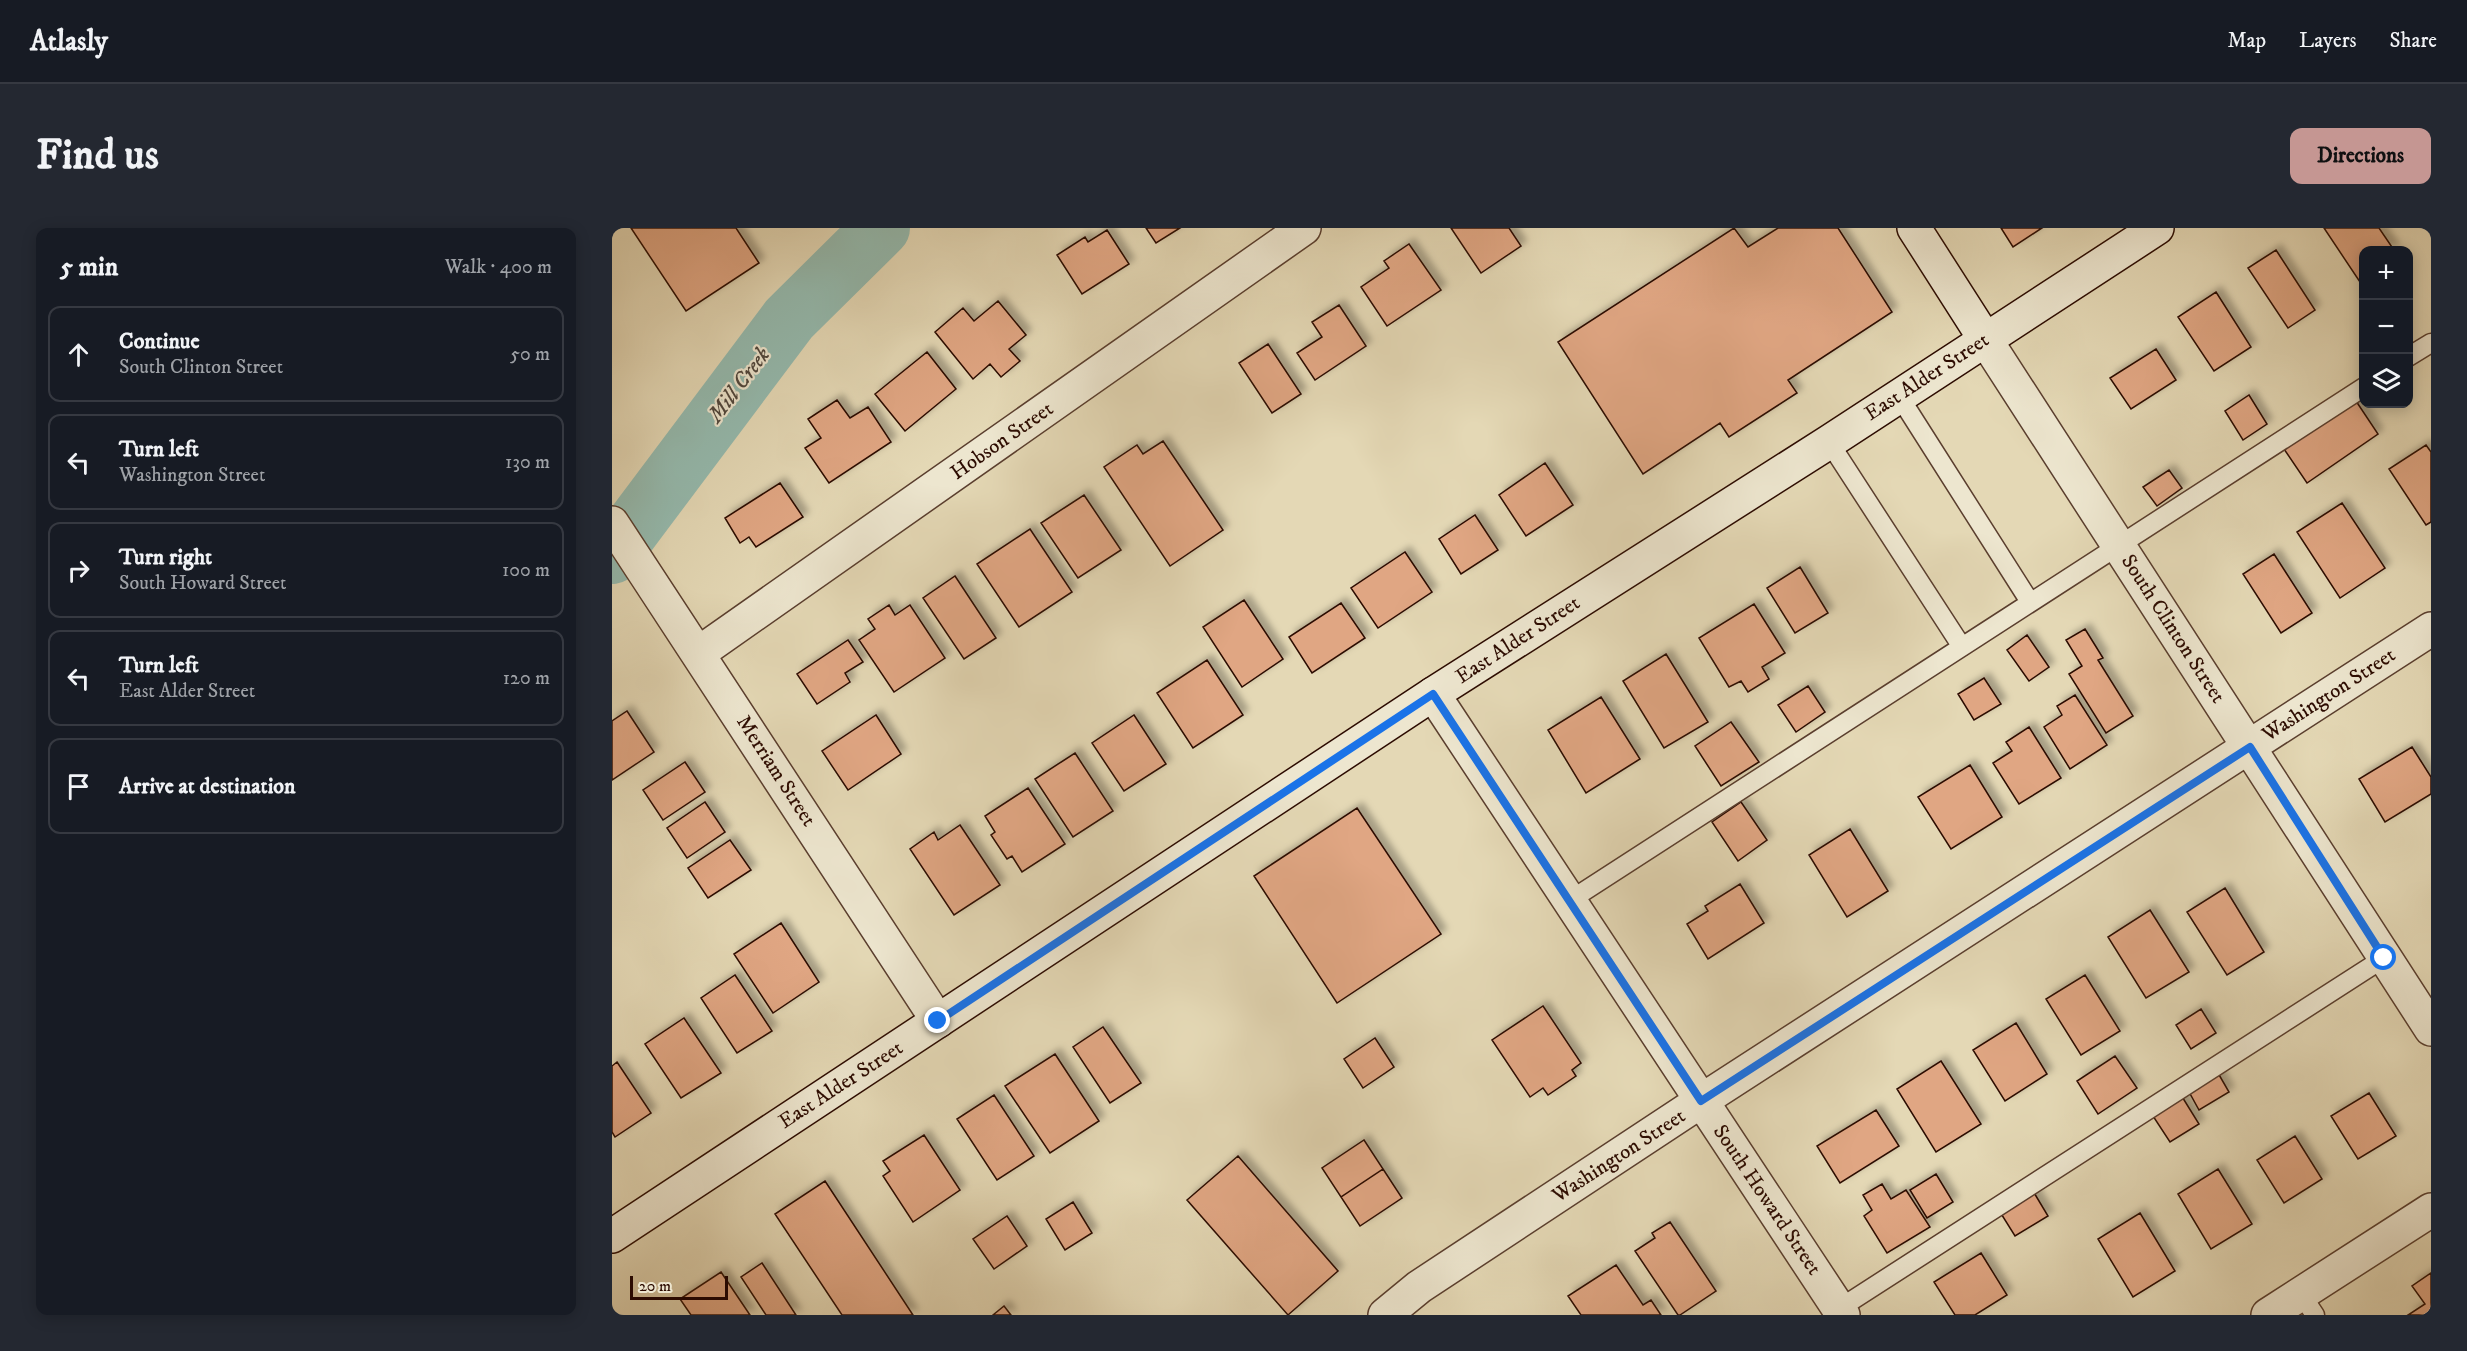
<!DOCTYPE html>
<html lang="en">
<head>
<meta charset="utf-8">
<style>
	body { margin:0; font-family:"IM FELL DW Pica",serif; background:#242831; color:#f1f3f6 }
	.controls { position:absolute; right:18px; top:18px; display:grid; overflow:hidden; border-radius:12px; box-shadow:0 3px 15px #0003 }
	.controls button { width:54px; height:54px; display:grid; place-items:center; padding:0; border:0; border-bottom:2px solid #363941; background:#171b24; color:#f1f3f6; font:30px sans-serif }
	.scale { position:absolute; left:18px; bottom:15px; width:98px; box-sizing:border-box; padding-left:6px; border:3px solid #2c0b01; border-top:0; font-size:16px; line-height:21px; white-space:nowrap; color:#2c0b01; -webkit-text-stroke:4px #ede6cf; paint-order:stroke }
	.stop { position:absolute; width:18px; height:18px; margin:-14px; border:4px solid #1a73e8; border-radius:50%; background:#fff }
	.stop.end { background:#1a73e8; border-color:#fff; box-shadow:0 2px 6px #0008 }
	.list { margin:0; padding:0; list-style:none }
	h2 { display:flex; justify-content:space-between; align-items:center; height:78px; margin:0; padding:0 24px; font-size:26px }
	h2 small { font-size:20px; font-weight:400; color:#9ea1a6 }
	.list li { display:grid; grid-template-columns:39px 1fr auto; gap:18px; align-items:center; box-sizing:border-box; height:96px; margin:0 12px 12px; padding:0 12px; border:2px solid #363941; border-radius:12px }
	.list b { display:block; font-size:22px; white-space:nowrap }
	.list p { margin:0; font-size:20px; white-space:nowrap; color:#9ea1a6 }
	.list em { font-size:20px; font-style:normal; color:#9ea1a6 }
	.icon { flex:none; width:33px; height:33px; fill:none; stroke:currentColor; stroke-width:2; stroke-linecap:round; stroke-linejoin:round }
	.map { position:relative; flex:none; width:1819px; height:1087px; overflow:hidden; border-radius:12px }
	header { display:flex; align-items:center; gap:36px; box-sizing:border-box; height:84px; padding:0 30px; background:#171b24; border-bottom:2px solid #363941 }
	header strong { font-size:28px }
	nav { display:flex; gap:33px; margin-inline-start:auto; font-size:21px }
	.intro { display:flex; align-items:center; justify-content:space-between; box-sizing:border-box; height:144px; padding:0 36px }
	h1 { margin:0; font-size:42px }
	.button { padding:15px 27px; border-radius:12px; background:#c59692; color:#111; font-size:21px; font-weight:700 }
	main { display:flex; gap:36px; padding:0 36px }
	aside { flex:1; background:#171b24; border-radius:12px; box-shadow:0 3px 15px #0003 }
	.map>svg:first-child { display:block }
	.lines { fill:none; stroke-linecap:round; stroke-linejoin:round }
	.river { stroke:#95baae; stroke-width:58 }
	.building { fill:#e0a683; stroke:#2c0b01; stroke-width:1.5; filter:url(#shadow) }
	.lane-casing { stroke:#5a3e2e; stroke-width:21 }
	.street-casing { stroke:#5a3e2e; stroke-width:36 }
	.secondary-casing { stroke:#2c0b01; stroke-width:36 }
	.lane { stroke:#ede6cf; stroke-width:18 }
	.street { stroke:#ede6cf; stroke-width:33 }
	.secondary { stroke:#ede6cf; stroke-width:33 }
	.route { stroke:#1a73e8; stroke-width:8 }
	.labels { text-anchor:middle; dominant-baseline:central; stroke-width:4.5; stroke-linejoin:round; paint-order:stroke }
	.street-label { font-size:21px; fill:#2c0b01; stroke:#ede6cf }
	.water-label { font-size:22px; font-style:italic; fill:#51483e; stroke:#ede6cf }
</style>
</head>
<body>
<header>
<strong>Atlasly</strong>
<nav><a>Map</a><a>Layers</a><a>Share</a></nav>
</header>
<div class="intro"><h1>Find us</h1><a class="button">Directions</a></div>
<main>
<aside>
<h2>5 min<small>Walk · 400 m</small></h2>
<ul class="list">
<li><svg class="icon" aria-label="ahead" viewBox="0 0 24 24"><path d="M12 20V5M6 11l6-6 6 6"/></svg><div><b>Continue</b><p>South Clinton Street</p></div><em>50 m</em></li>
<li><svg class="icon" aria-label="left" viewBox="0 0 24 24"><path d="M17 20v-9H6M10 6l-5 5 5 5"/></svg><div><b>Turn left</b><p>Washington Street</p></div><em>130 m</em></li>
<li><svg class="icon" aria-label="right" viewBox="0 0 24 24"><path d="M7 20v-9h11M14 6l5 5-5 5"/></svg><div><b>Turn right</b><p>South Howard Street</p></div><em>100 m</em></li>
<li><svg class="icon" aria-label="left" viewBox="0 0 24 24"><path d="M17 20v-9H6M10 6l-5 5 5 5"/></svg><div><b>Turn left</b><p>East Alder Street</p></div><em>120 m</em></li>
<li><svg class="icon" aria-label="arrive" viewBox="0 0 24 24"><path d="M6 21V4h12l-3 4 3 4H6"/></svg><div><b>Arrive at destination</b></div></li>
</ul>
</aside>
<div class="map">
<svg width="1819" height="1087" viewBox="0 0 1819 1087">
	<defs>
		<filter id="shadow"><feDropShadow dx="5.5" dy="-5.5" stdDeviation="3" flood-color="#0004"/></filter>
	</defs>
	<rect width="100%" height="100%" fill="#e4d8b5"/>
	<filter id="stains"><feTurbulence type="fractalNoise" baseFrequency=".00333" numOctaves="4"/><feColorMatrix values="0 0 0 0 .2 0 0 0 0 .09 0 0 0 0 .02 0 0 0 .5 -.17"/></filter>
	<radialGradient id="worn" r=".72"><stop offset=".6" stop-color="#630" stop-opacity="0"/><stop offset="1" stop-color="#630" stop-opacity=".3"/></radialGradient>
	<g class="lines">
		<path class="river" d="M0,327L177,91L269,0"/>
	</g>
	<path class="building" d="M19,0H124L147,35L74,83Z
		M534,0H568L544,15Z
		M839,0H897L909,18L869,45Z
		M1122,0L1136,19L1166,0H1226L1280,84L1176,152L1185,165L1117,209L1108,195L1031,246L946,114Z
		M1389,0H1430L1401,19Z
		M1712,0H1767L1782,22H1752V60Z
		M495,2L517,36L470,66L445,27L473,9L476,14Z
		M797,16L829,62L775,98L749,59L777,40L772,33Z
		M1664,22L1703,82L1676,100L1636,40Z
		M1604,64L1639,119L1602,143L1566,89Z
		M386,73L414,107L397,121L408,133L389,149L378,136L361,151L323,104L351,80L362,93Z
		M727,77L754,118L703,152L685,125L710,109L700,94Z
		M656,116L689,166L660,185L627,135Z
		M1544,121L1564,152L1519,181L1498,150Z
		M315,124L344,161L293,203L263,166Z
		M1637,167L1655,196L1631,212L1613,183Z
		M225,172L238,190L256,179L279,214L217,255L193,220L209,210L196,191Z
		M1744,173L1766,206L1695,255L1672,221Z
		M551,213L611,302L558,338L492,239L525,217L531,226Z
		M1814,217L1819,224V294L1814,297L1777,241Z
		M933,235L961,277L914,308L887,267Z
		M1557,242L1570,260L1545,278L1531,259Z
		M168,255L191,289L144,319L137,309L128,315L113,290Z
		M472,267L509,322L466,350L429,295Z
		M1730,275L1773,340L1728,370L1685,304Z
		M863,287L886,322L849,346L827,311Z
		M418,301L460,364L407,399L365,336Z
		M793,324L820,364L766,400L739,360Z
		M1662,326L1700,385L1669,405L1631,346Z
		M1188,339L1216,385L1183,405L1155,360Z
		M343,348L384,410L352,431L311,370Z
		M632,372L671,431L630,459L591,399Z
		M729,375L753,410L700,445L677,409Z
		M1142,376L1173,425L1150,439L1157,451L1136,464L1129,453L1117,459L1087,410Z
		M277,377L283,387L298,377L333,430L282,464L247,412L263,401L256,391Z
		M1473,401L1491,430L1486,432L1521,488L1494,505L1457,446L1470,438L1454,412Z
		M1415,407L1437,439L1417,453L1395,422Z
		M236,412L251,434L233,445L238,454L205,476L185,446Z
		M1054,426L1096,494L1052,520L1011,453Z
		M595,432L631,487L581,520L545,465Z
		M1372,450L1389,476L1362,492L1346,466Z
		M1196,458L1213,484L1184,504L1166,477Z
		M1463,467L1495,517L1458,541L1432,499L1450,487L1445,478Z
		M989,469L1028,531L974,565L936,502Z
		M15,483L42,524L0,552V493Z
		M264,487L289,526L236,562L210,523Z
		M522,487L554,536L512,563L480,515Z
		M1119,494L1147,534L1109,558L1083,518Z
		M1417,499L1449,550L1407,576L1381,535L1400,523L1394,514Z
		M1800,519L1819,549V566L1773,594L1747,551Z
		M463,525L501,583L461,609L423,551Z
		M73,534L93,564L51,592L31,562Z
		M1358,537L1390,589L1339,621L1306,569Z
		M416,560L453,616L410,644L400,628L395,631L379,607L383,604L373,588Z
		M93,574L113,604L75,630L55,600Z
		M1129,574L1155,612L1126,633L1100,594Z
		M745,580L829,706L725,775L642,648Z
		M348,597L388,657L342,687L298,621L322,604L326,612Z
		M1238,601L1276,663L1235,689L1197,627Z
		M118,612L139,642L96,670L76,640Z
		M1128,656L1152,695L1096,731L1075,696L1096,683L1093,678Z
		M1613,660L1652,724L1615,747L1575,684Z
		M1538,682L1577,744L1534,770L1496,709Z
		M169,695L207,754L161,785L122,726Z
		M123,747L160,803L125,825L89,770Z
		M1473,747L1508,803L1469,827L1434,771Z
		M931,778L969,835L960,842L964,848L936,867L931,860L918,869L880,812Z
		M1589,781L1604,805L1579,821L1564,797Z
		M72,790L109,845L69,870L33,816Z
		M1404,795L1435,846L1393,873L1361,822Z
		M491,799L529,855L498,875L461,819Z
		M763,810L782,839L751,860L732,831Z
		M443,826L487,893L438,925L393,858Z
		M1503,828L1525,860L1486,886L1465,853Z
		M1329,833L1369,896L1324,924L1285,861Z
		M5,834L39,885L3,909L0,904V838Z
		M1606,845L1617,864L1587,882L1576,862Z
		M1757,865L1784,908L1746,931L1719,888Z
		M382,867L422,928L385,952L345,891Z
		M1569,867L1587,896L1558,914L1539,885Z
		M1264,882L1287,918L1228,955L1205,918Z
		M312,907L348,962L301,994L271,948L278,943L271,933Z
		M1683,908L1710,951L1672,975L1645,932Z
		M752,912L771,941L729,969L710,940Z
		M626,928L726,1043L676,1087L575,972Z
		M771,941L790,970L748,998L729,969Z
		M1606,941L1640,996L1599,1021L1566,966Z
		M1324,946L1341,974L1315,990L1298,962Z
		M213,953L301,1087H230L163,986Z
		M1270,956L1279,971L1294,962L1318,999L1275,1025L1252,988L1260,982L1251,967Z
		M1421,963L1436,988L1403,1008L1388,984Z
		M461,974L480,1005L453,1022L434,991Z
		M1528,985L1563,1043L1521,1069L1486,1011Z
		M395,988L415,1018L382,1041L361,1011Z
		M1058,994L1104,1063L1068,1087H1066L1023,1023L1043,1010L1040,1005Z
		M1369,1025L1395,1067L1363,1087H1343L1322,1054Z
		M150,1035L184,1087H154L129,1049Z
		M1004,1037L1031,1077L1039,1072L1049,1087H969L956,1068Z
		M109,1044L138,1087H79L68,1071Z
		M1819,1045V1087H1796L1813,1076L1800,1058Z
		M392,1078L399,1087H381Z"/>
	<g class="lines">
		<defs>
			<path id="lane" d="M1796,129L1819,115
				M1287,168L1418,374
				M1217,214L1350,419
				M957,673L1752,159
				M1689,1066L1703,1087
				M1222,1084L1772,730"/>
			<path id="street" d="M1373,111L1819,801
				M0,295L326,793
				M87,425L692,0
				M821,466L1231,1087
				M773,1087L807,1059L1089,873L1819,401
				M1656,1087L1819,982"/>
			<path id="secondary" d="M1302,0L1373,111
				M0,1008L821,466L1217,214L1545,0"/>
		</defs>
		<use href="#lane" class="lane-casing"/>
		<use href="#street" class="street-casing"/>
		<use href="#secondary" class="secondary-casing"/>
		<use href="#lane" class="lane"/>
		<use href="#street" class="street"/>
		<use href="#secondary" class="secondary"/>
	</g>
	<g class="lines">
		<path class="route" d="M326,793L821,466L1089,873L1638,519L1772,730"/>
	</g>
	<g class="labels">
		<g class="street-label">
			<text transform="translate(1315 149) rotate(-33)">East Alder Street</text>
			<text transform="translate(390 213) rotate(-35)">Hobson Street</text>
			<text transform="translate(1561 401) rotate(57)">South Clinton Street</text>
			<text transform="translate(906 412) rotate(-33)">East Alder Street</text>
			<text transform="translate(1717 467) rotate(-33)">Washington Street</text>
			<text transform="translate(164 543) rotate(57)">Merriam Street</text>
			<text transform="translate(229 857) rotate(-33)">East Alder Street</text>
			<text transform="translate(1007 928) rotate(-33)">Washington Street</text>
			<text transform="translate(1155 972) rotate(56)">South Howard Street</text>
		</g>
		<g class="water-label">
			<text transform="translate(127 157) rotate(-53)">Mill Creek</text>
		</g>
	</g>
	<rect width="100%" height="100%" filter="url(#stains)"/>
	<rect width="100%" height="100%" fill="url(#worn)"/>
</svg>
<div class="controls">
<button>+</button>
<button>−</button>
<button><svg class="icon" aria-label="layers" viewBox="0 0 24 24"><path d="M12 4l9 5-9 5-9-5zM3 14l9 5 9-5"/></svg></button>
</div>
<div class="scale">20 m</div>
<div class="stop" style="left:1772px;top:730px"></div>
<div class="stop end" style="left:326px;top:793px"></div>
</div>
</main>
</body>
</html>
